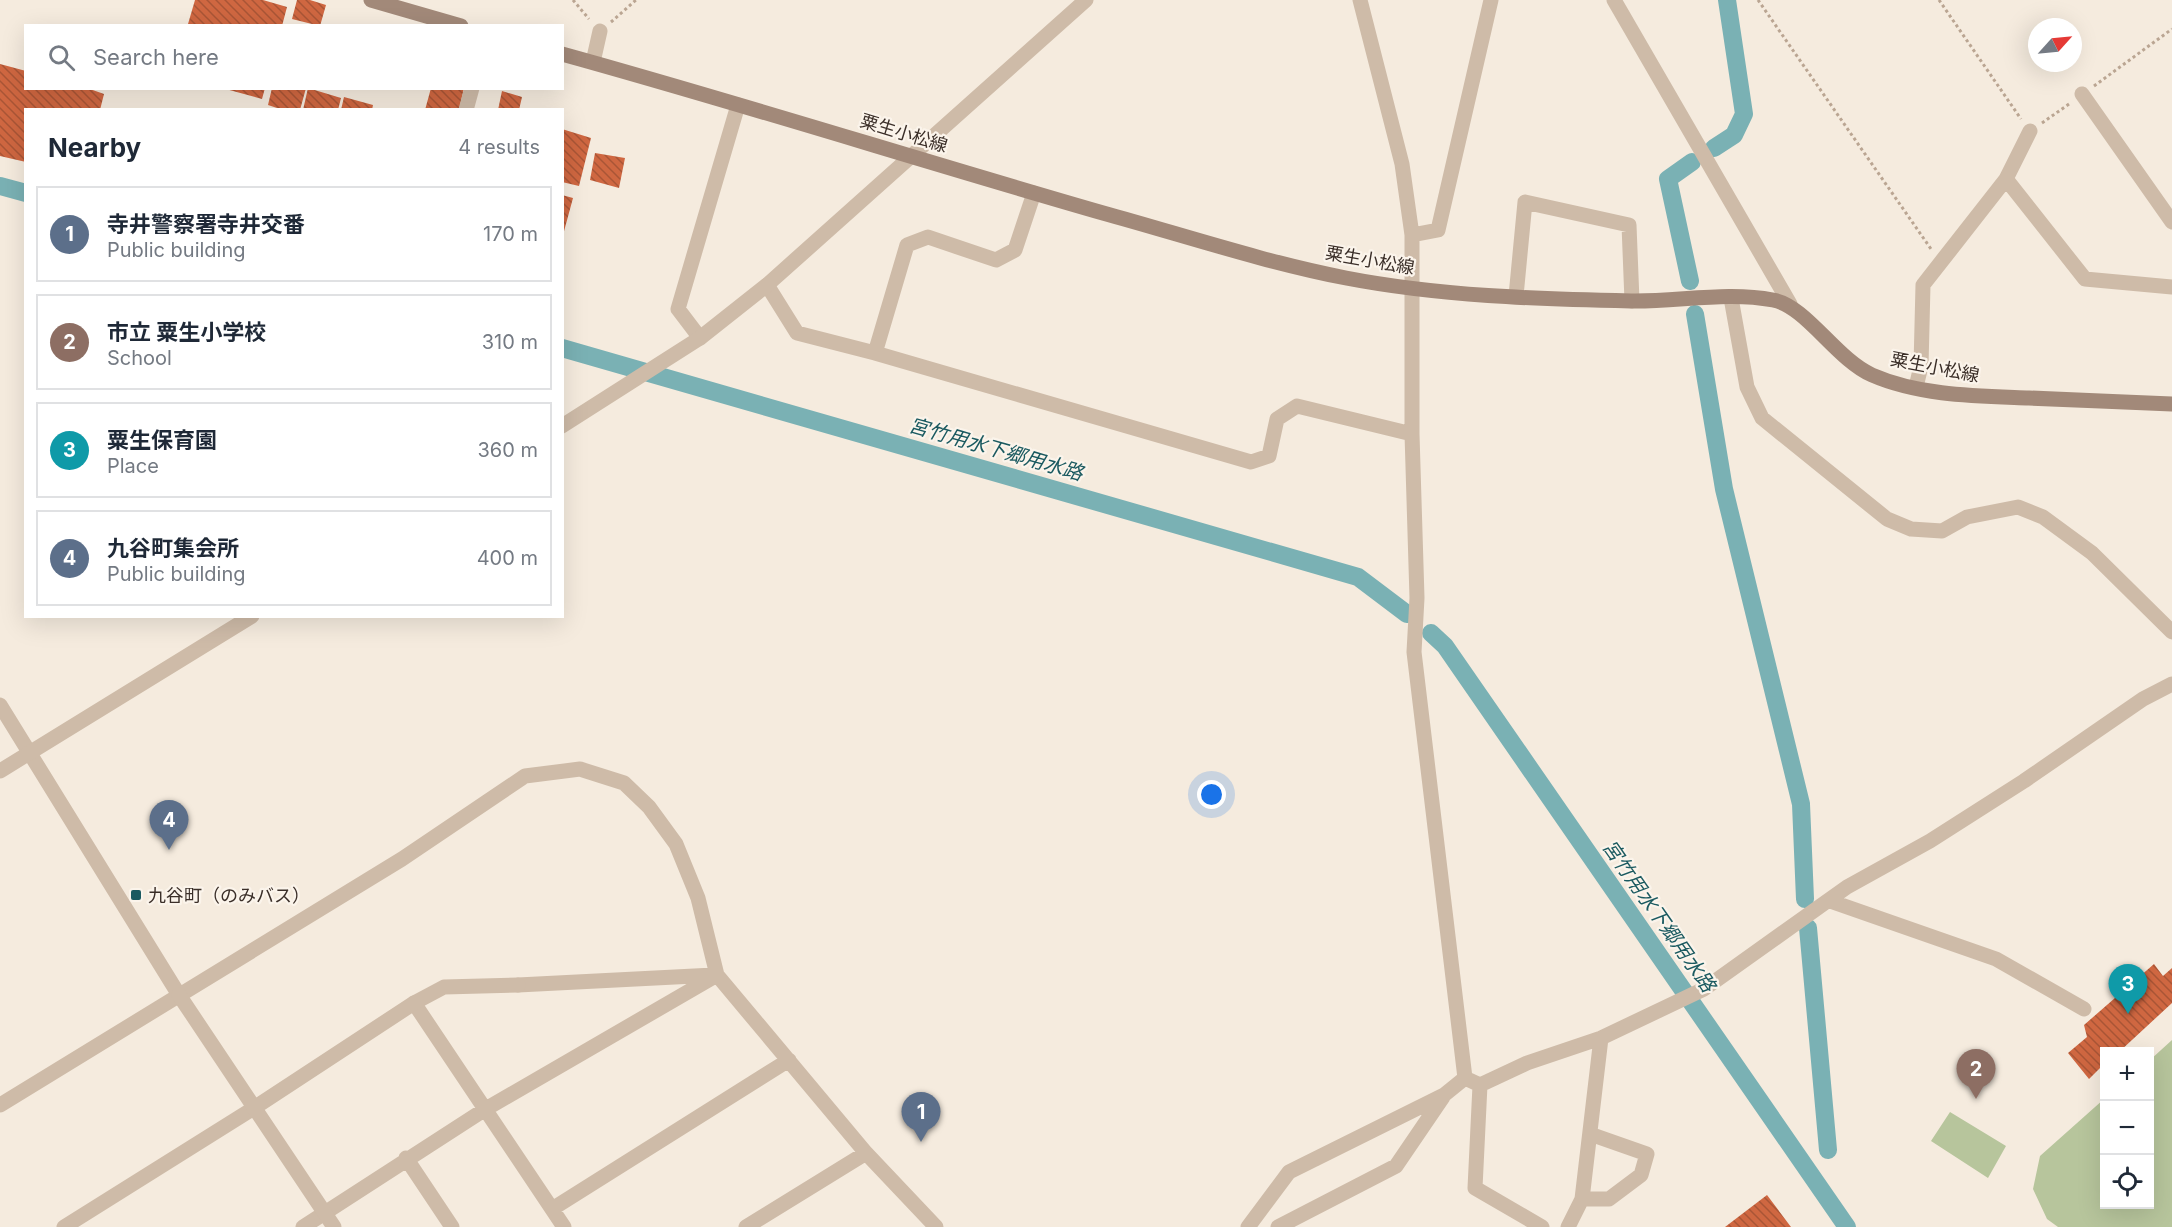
<!DOCTYPE html>
<html lang="en">
<head>
<meta charset="utf-8">
<style>
	body { margin:0; font-family:Inter,"Noto Sans JP",sans-serif; background:#f2f2f3; color:#1f2937 }
	.controls { position:absolute; right:18px; bottom:18px; display:grid; overflow:hidden; border-radius:0px; box-shadow:0 6px 24px #0002 }
	.controls button { width:54px; height:54px; display:grid; place-items:center; padding:0; border:0; border-bottom:2px solid #e0e1e3; background:#fff; color:#1f2937; font:30px sans-serif }
	.compass { position:absolute; left:2028px; top:18px; width:54px; height:54px; border-radius:50%; background:#fff; box-shadow:0 6px 24px #0002; rotate:63deg }
	.you { position:absolute; left:1212px; top:795px; width:21px; height:21px; margin:-15px; border:4px solid #fff; border-radius:50%; background:#1a73e8; box-shadow:0 0 0 9px #1a73e833 }
	.badge { display:grid; place-items:center; width:39px; height:39px; border-radius:50%; background:#1b5a60; color:#fff; font-size:20px; font-weight:700 }
	.pin { position:absolute; translate:-50% -50px; filter:drop-shadow(0 2px 3px #0008) }
	.pin::after { content:''; position:absolute; top:32px; width:21px; height:18px; background:inherit; clip-path:polygon(0 0,100% 0,50% 100%) }
	.list { margin:0; padding:0; list-style:none }
	h2 { display:flex; justify-content:space-between; align-items:center; height:78px; margin:0; padding:0 24px; font-size:26px }
	h2 small { font-size:20px; font-weight:400; color:#747a83 }
	.list li { display:grid; grid-template-columns:39px 1fr auto; gap:18px; align-items:center; box-sizing:border-box; height:96px; margin:0 12px 12px; padding:0 12px; border:2px solid #e0e1e3; border-radius:0px }
	.list b { display:block; font-size:22px; white-space:nowrap }
	.list p { margin:0; font-size:20px; white-space:nowrap; color:#747a83 }
	.list em { font-size:20px; font-style:normal; color:#747a83 }
	.icon { flex:none; width:33px; height:33px; fill:none; stroke:currentColor; stroke-width:2; stroke-linecap:round; stroke-linejoin:round }
	.map { position:relative; flex:none; width:2172px; height:1227px; overflow:hidden }
	.search { position:absolute; background:#fff; box-shadow:0 6px 24px #0002; left:24px; top:24px; width:540px; height:66px; display:flex; align-items:center; gap:15px; box-sizing:border-box; padding:0 21px; border-radius:0px; color:#747a83; font-size:22px }
	.panel { position:absolute; background:#fff; box-shadow:0 6px 24px #0002; left:24px; top:108px; width:540px; height:510px; border-radius:0px }
	.map>svg:first-child { display:block }
	.garden { fill:#b7c59c }
	.lines { fill:none; stroke-linecap:round; stroke-linejoin:round }
	.canal { stroke:#7ab1b4; stroke-width:18 }
	.building { fill:url(#building-back-hatch) }
	.path { stroke:#baa592; stroke-width:3; stroke-dasharray:3 3; stroke-linecap:butt }
	.minor { stroke:#cebba8; stroke-width:15 }
	.tertiary { stroke:#cebba8; stroke-width:15 }
	.secondary { stroke:#a28979; stroke-width:15 }
	.poi-dot { fill:#1b5a60; stroke:#fbf4eb; stroke-width:2 }
	.labels { text-anchor:middle; dominant-baseline:central; stroke-width:4.5; stroke-linejoin:round; paint-order:stroke }
	.street-label { font-size:18px; fill:#3b2f29; stroke:#fbf4eb }
	.poi-label { font-size:18px; fill:#3b2f29; stroke:#fbf4eb; text-anchor:start }
	.water-label { font-size:20px; font-style:italic; fill:#1b5a60; stroke:#fbf4eb }
</style>
</head>
<body>
<div class="map">
<svg width="2172" height="1227" viewBox="0 0 2172 1227">
	<defs>
		<pattern id="building-back-hatch" width="6" height="6" patternUnits="userSpaceOnUse" patternTransform="scale(1.5)"><rect width="6" height="6" fill="#cf6741"/><path d="M-1 5l2 2M0 0l6 6M5-1l2 2" fill="none" stroke="#a95536"/></pattern>
	</defs>
	<rect width="100%" height="100%" fill="#f5ebde"/>
	<path class="garden" d="M2172,1040V1227H2058L2047,1219L2033,1189L2040,1156L2104,1099V1204H2150V1060Z
		M1950,1112L2006,1146L1988,1178L1931,1141Z"/>
	<g class="lines">
		<path class="canal" d="M1714,148L1734,135L1744,114L1727,0
			M0,186L26,193
			M1690,281L1668,179L1692,162
			M1695,314L1724,489L1801,804L1805,899
			M562,348L1358,577L1407,614
			M1431,633L1445,646L1847,1227
			M1808,928L1828,1150"/>
	</g>
	<path class="building" d="M195,0H263L287,7L282,26H193L188,24Z
		M297,0H310L326,5L320,26L292,19Z
		M0,64L26,71V88H87L104,94L100,110H26V162L0,156Z
		M222,88H265L262,99Z
		M272,88H306L300,110H283L268,105Z
		M308,88L341,98L338,110H303Z
		M431,88H464L459,110H425Z
		M502,91L522,97L519,110H498Z
		M344,97L373,105L372,110H341Z
		M562,129L591,138L579,186L562,182Z
		M595,153L625,158L619,188L590,180Z
		M562,195L573,198L563,235H562Z
		M2154,964L2163,976L2172,968V1003L2119,1052H2104V1064L2089,1079L2068,1053L2087,1037L2084,1025Z
		M1767,1195L1791,1227H1725Z"/>
	<g class="lines">
		<path class="path" d="M573,0L589,19
			M1758,0L1931,249
			M1939,0L2021,119
			M611,22L636,0
			M2094,86L2172,29
			M2042,123L2069,104"/>
		<path class="minor" d="M1360,0L1402,164L1412,235V434L1417,598L1414,652L1465,1078
			M593,62L600,31
			M2082,94L2172,222
			M466,110L472,88
			M2006,179L2085,279L2172,287
			M1412,235L1438,230L1491,0
			M767,285L797,333L875,353L1251,462L1269,456L1277,419L1297,406L1412,434
			M1516,296L1525,202L1629,225L1632,301
			M1731,298L1747,387L1762,418L1887,519L1911,529L1942,531L1967,517L2018,507L2043,517L2092,553L2172,632
			M700,338L678,309L738,105
			M875,353L907,245L928,237L996,260L1015,250L1034,193
			M1916,387L1921,366L1923,285L2006,179L2030,131
			M0,705L179,995
			M1830,901L1996,959L2084,1009
			M518,985L714,975
			M414,1003L564,1227
			M1465,1078L1480,1085L1527,1063L1601,1038L1704,989L1847,887L1930,841L2024,781L2143,699L2172,684
			M1480,1085L1475,1188L1542,1227
			M0,1105L402,859L525,776L580,769L624,783L649,807L676,844L698,898L717,975L866,1153L936,1227
			M406,1158L452,1227
			M1582,1199H1609L1641,1175L1647,1154L1590,1134
			M552,1209L789,1060
			M64,1227L254,1108
			M303,1227L484,1110L717,975
			M746,1227L866,1153
			M1248,1227L1289,1172L1444,1095L1465,1078
			M1278,1227L1396,1166L1443,1097
			M1568,1227L1582,1199L1601,1038"/>
		<path class="tertiary" d="M1614,0L1790,304
			M562,426L700,338L767,285L1086,0
			M0,771L252,616
			M179,995L334,1227
			M254,1108L414,1003L444,987L518,985"/>
		<path class="secondary" d="M371,0L461,26
			M562,54C743,104 922,161 1103,213C1183,235 1264,262 1346,278C1439,296 1537,299 1631,301C1677,302 1727,291 1773,300C1806,306 1836,359 1872,375C1920,396 1978,396 2029,398C2077,400 2124,402 2172,404"/>
	</g>
	<rect class="poi-dot" x="130" y="889" width="12" height="12" rx="3"/>
	<g class="labels">
		<g class="street-label">
			<text transform="translate(904 133) rotate(17)">粟生小松線</text>
			<text transform="translate(1370 260) rotate(10)">粟生小松線</text>
			<text transform="translate(1935 367) rotate(11)">粟生小松線</text>
		</g>
		<g class="poi-label">
			<text x="148" y="895">九谷町（のみバス）</text>
		</g>
		<g class="water-label">
			<text transform="translate(996 449) rotate(16)">宮竹用水下郷用水路</text>
			<text transform="translate(1659 916) rotate(55)">宮竹用水下郷用水路</text>
		</g>
	</g>
</svg>
<div class="controls">
<button>+</button>
<button>−</button>
<button><svg class="icon" aria-label="locate" viewBox="0 0 24 24"><circle cx="12" cy="12" r="6"/><path d="M12 2v4M12 18v4M2 12h4M18 12h4"/></svg></button>
</div>
<svg class="compass" viewBox="-18 -18 36 36"><path d="M0-13l5 13h-10z" fill="#e53935"/><path d="M0 13l5-13h-10z" fill="#747a83"/></svg>
<div class="you"></div>
<div class="pin badge" style="left:921px;top:1142px;background:#5c6f8a">1</div>
<div class="pin badge" style="left:1976px;top:1099px;background:#8d6e63">2</div>
<div class="pin badge" style="left:2128px;top:1014px;background:#0f9aa8">3</div>
<div class="pin badge" style="left:169px;top:850px;background:#5c6f8a">4</div>
<div class="search"><svg class="icon" aria-label="search" viewBox="0 0 24 24"><circle cx="10" cy="10" r="6"/><path d="M15 15l6 6"/></svg>Search here</div>
<section class="panel">
<h2>Nearby<small>4 results</small></h2>
<ul class="list">
<li><span class="badge" style="background:#5c6f8a">1</span><div><b>寺井警察署寺井交番</b><p>Public building</p></div><em>170 m</em></li>
<li><span class="badge" style="background:#8d6e63">2</span><div><b>市立 粟生小学校</b><p>School</p></div><em>310 m</em></li>
<li><span class="badge" style="background:#0f9aa8">3</span><div><b>粟生保育園</b><p>Place</p></div><em>360 m</em></li>
<li><span class="badge" style="background:#5c6f8a">4</span><div><b>九谷町集会所</b><p>Public building</p></div><em>400 m</em></li>
</ul>
</section>
</div>
</body>
</html>
